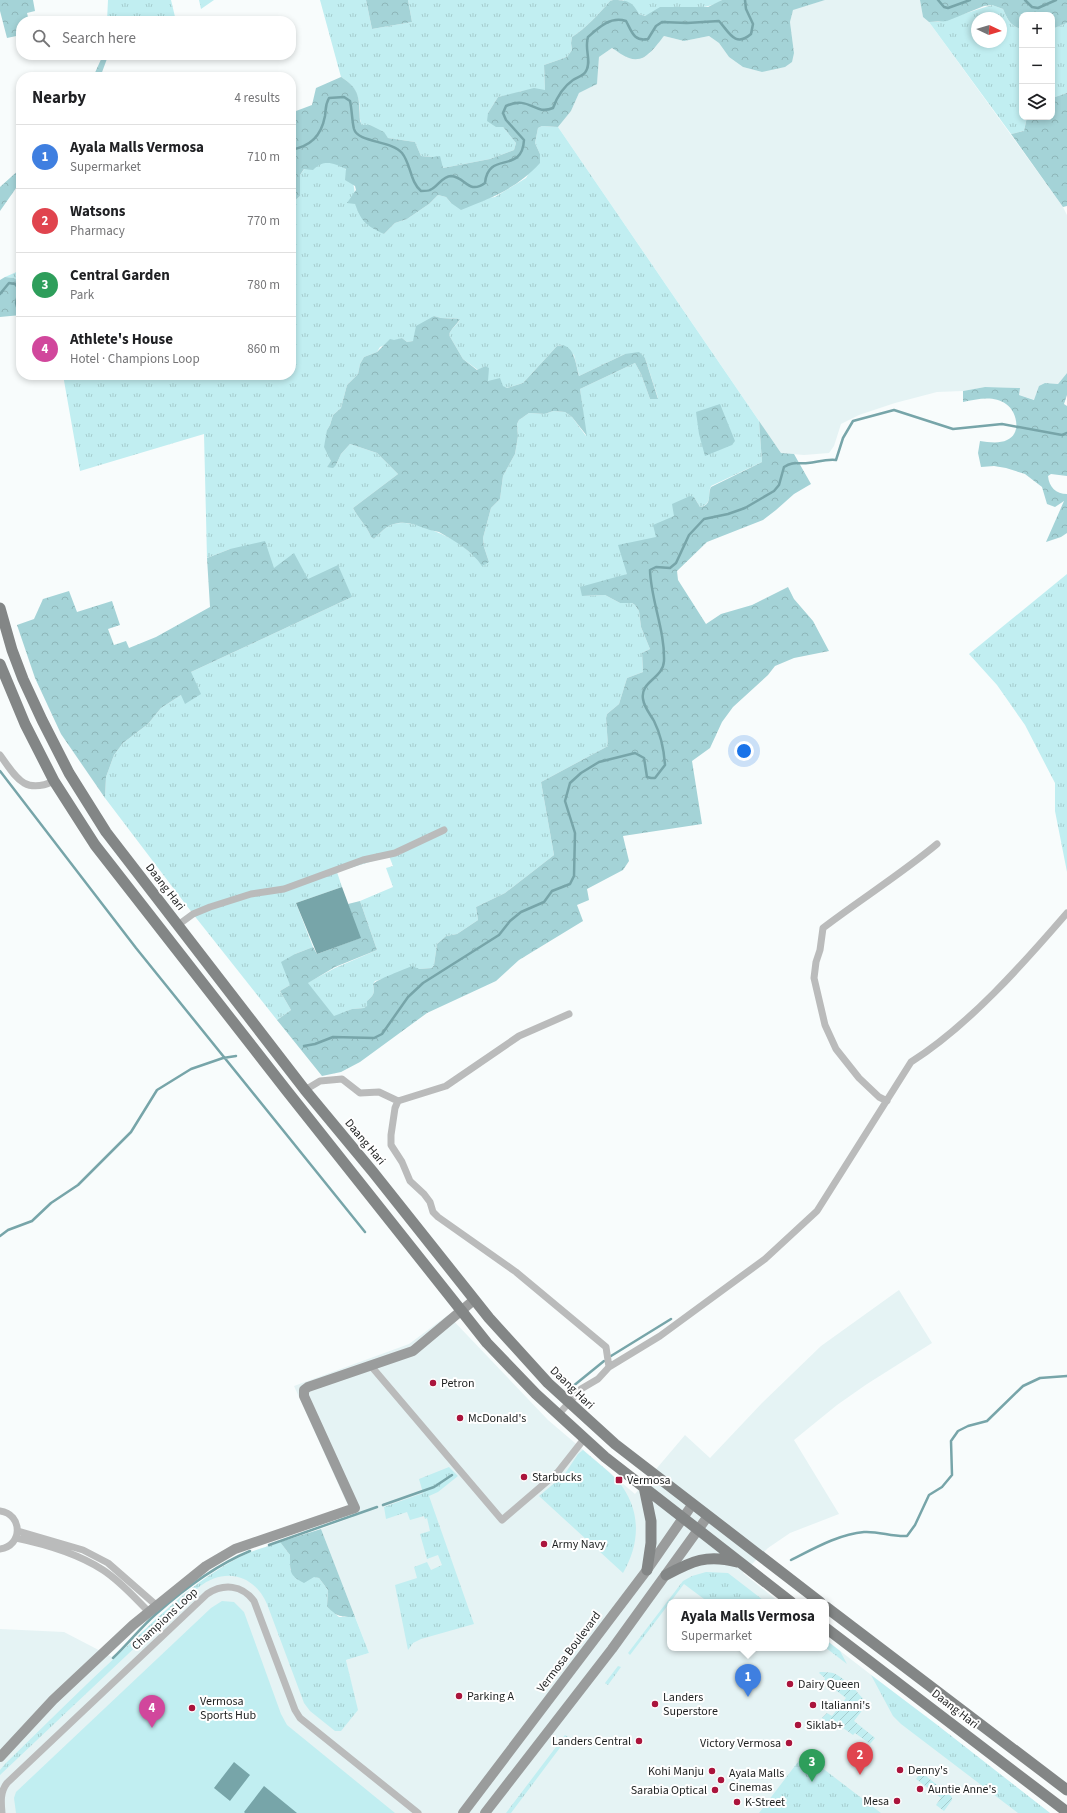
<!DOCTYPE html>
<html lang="en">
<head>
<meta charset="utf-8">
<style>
	body { margin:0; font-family:"Source Sans 3",sans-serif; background:#f6f6f6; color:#202124 }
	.controls { position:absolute; right:12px; top:12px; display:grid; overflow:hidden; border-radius:8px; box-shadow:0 2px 6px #0003 }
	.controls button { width:36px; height:36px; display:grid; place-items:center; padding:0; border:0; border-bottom:1px solid #e0e0e0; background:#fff; color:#202124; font:20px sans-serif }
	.compass { position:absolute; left:971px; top:12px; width:36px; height:36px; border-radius:50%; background:#fff; box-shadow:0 2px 6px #0003; rotate:94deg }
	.you { position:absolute; left:744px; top:751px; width:14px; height:14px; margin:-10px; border:3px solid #fff; border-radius:50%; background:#1a73e8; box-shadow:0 0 0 6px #1a73e833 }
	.badge { display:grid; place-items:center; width:26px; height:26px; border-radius:50%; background:#aa143c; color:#fff; font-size:13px; font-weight:700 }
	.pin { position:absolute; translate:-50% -33px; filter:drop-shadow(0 1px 2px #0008) }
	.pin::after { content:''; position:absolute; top:21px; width:14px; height:12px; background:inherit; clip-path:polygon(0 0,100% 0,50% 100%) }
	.popup { position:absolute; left:667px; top:1599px; width:162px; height:52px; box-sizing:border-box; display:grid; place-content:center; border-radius:8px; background:#fff; filter:drop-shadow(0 1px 3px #0005); font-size:13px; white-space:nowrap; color:#757577 }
	.popup b { font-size:15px; color:#202124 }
	.popup::after { content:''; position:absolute; left:50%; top:100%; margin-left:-8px; border:8px solid transparent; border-top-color:#fff }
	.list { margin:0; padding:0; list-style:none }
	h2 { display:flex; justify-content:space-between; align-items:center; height:52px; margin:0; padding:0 16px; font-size:17px }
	h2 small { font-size:13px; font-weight:400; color:#757577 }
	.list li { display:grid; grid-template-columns:26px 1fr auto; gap:12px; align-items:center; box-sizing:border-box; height:64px; padding:0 16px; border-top:1px solid #e0e0e0 }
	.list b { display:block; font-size:15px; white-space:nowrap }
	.list p { margin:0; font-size:13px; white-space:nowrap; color:#757577 }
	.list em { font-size:13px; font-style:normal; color:#757577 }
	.icon { flex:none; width:22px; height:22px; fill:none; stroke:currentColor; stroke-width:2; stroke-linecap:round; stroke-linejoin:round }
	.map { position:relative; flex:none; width:1067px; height:1813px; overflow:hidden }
	.search { position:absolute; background:#fff; box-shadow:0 2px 6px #0003; left:16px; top:16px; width:280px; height:44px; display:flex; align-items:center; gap:10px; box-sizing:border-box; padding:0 14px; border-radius:16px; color:#757577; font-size:15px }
	.panel { position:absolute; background:#fff; box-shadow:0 2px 6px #0003; left:16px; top:72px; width:280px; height:308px; border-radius:16px }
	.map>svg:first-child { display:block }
	.built { fill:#e5f3f4 }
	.grass { fill:url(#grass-tufts); fill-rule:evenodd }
	.forest { fill:url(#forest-crowns) }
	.garden { fill:url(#garden-furrows) }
	.pitch { fill:#c1eef1 }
	.water { fill:#77a5a9 }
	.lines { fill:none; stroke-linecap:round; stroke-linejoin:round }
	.stream { stroke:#77a5a9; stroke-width:2.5 }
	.street { stroke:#babbbb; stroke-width:7 }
	.secondary { stroke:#9a9c9c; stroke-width:10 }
	.primary { stroke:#838686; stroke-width:11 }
	.poi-dot { fill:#aa143c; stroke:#fff; stroke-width:1.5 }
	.labels { text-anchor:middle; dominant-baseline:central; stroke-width:4; stroke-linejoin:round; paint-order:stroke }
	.street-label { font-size:12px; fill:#1e2020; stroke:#fff }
	.poi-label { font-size:12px; fill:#1e2020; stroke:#fff; text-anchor:start }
</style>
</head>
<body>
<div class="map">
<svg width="1067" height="1813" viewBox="0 0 1067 1813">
	<defs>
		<pattern id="grass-tufts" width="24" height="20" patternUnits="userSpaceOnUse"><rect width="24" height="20" fill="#c1eef1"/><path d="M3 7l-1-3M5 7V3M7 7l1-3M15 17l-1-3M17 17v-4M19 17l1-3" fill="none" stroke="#a5ccce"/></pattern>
		<pattern id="forest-crowns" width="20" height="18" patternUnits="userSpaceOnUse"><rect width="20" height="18" fill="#a4d3d7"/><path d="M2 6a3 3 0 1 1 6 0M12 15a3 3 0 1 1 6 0" fill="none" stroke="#8db5b8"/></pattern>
		<pattern id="garden-furrows" width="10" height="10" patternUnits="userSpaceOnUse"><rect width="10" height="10" fill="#c1eef1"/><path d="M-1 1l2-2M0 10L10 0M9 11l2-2" fill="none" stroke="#a5ccce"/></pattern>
	</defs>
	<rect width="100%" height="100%" fill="#f8fcfc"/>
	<path class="built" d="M825,0H920L923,17L929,22L1063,207L1067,215V373L1058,384L1045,383L1035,400L1019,395V388L985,387L963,391L937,392L895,403L859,415L841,424L834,446L829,453L804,455L781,453L558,127L571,111L579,93L597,84L599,57L612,48L629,58L649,54L664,36L684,41L709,36L719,43L729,57L743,67L762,72L794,53L790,22L793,9Z
		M899,1290L932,1343L867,1384L837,1405L794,1440L839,1514L790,1533L768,1548L743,1573L779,1602H670V1648H826V1640L1050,1813H0V1629L64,1632L114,1658L182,1595L207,1577L251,1552L357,1710L346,1660L369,1653L321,1529L353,1517L294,1386L409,1344L448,1315L548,1420L635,1494L685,1435L710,1458L762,1403L821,1346Z"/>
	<path class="grass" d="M108,0H171L176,21H107Z
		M199,0H214L201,9Z
		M320,0H366L372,29L412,22L408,0H613L610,1C599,14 586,28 572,37L571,43L572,50L567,57L544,65L545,90L521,91L517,93L498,97L488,113L503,127L516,143L514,150L490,159L443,168L433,157L421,156L415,142L388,138L370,125H362C359,120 360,115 360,109C359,94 353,84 341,77Z
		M623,0H722C707,13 666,5 645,16L639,14Z
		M992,5L1003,9C1008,20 1010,26 1022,29V117H1027L1024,131L1011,134L929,22H938ZM977,18H1001V42H977Z
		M1067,23V93L1052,98V29Z
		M542,126L558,127L759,421L762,462L711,486C707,495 713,504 700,507L694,497L656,537L627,574L582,596L605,595L620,603H632L635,605L639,611L641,627L650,649L642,653L643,672L627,678L619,704L607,714L606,718L608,746L541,782L554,855L505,893L476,907L478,920L457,934L446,936L437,944L434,965L432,968L419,969L375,981L373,984C375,993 374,995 367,1001L368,1006L364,1008L352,1009L334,1017L307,983L335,968L377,950L360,901L393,887L386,868L393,866L389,856L337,872L342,887L296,903L313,947L295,954L290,985L280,991L291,1010L277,1020L193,914L105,798L106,777L114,755L123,743L148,724L161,708L181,695L191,672L352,597L308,579L274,569L230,549L207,558L204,434L80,471L63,375H291V204L300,196V175L305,168C312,166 324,161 332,162C352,166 356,187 355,204L384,234L395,223L407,219L429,204L438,195L446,197L451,203L495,197L526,178L540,154L535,143L538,128ZM434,316L441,318L460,319C457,326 451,328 449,335L463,359L478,370L485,366L488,381L507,388L523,383L557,346L561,345L574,355L579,376L625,354L645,358L658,398L650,399L641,374L635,363L580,389L586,436L572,417L565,412L553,411L545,414L529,413L519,420L517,424L518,436L515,454L503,476L500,499L491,508L483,538L484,547L489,562C484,560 479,559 475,556C467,551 461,543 452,539C438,532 410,519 394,524C386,526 380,533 374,539L371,537C367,526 358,518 353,508L398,474L377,453L350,444L341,454L336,465L327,467L331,462L327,430L330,425L333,415L341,408L347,385L358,374L360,364L364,357L377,352L380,347L402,338L407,342L413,341Z
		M21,270V283L14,278L5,277Z
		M1067,574V872L1055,811V783L1025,725L997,685L969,654Z
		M583,1450C594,1460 608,1470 618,1481C641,1509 641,1542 623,1573L539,1496L564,1475L578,1454Z
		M449,1467L458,1476L438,1492L429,1496L474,1624L421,1639L413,1643L408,1650L395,1585L417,1578L414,1567L427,1562L431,1570L442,1565L438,1555L427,1559L420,1534L430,1531L427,1518L425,1519L424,1516L410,1520L407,1512L386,1519L384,1507L423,1493L419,1479Z
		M280,1542L290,1555V1570L319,1578L328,1590L327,1606L339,1617H355L369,1653L346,1660L358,1710L341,1731H335L310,1711L304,1703L267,1604C254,1574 224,1567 199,1587L0,1775V1770L5,1764C44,1726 82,1688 121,1652C161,1615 200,1574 251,1552C260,1548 271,1546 280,1542Z
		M706,1572L728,1573L763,1600V1602H708L684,1584L630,1655L628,1653L683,1581L692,1576Z
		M826,1640L840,1651L847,1664L826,1648Z
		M618,1666L621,1667L608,1685L605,1683Z
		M871,1675L936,1724L1050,1813H1018L901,1724L893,1716Z
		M565,1735L568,1737L511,1813H506Z
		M804,1754L881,1813H759Z"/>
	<path class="forest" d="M0,0H33L35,11L27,13L29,21H21V35L7,38L0,11Z
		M366,0H408L412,22L372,29Z
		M613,0C627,0 632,1 639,14L645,16L660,7H708L722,0H825L793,10L790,22L794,53L792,62L785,67L762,72L743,67L729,57L719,43L709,36L684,41L664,36C655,47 645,64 629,58C623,56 617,51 612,48L599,57L597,84L579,93L571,111L558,127L542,126L538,128L535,143L540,154V163C516,189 493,197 461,210L451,203L446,197L438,195L429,204L407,219L395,223L384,234C366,225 362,223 355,204L347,203L356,190L355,186L345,180L346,169C333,163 324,159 313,170L304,169L300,175V196L291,204V127L296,121V111L312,105L316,88L341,77C361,89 359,100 360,121L362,125H370L384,132L388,138L415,142L421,156L433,157L440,156L443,168L490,159L514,150L516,143L503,127H496L487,121L488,113L498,97L534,88L545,90L544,65L567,57L572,50L571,43L572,37C586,28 599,14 610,1Z
		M920,0H1067V23L1052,29V15H1022V29C1010,26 1008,20 1003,9L992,5L984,6L947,21L929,22L923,17Z
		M103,55L108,56L101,75L102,77H93Z
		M1067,93V206L1063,207L1011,134L1024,131L1027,117H1052V98Z
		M21,168V181L0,211V187Z
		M5,277L14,278L21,283V315L0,317V280Z
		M434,316L441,318L460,319C457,325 451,328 449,335L463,359L477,370L485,366L489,368L488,381L500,378L503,386L507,388L523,383L557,346C574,341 576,365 579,376L625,354L639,352L645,358L658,399H650L641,374L635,363L580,389L587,436L572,417L565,412L553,411L545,414L529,413L519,420L517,424L518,436L515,454L503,476L500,499L491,508L483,538L484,547L489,562L482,566C472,551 455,541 439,532C436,531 433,531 430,530C418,526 407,520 394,524C386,526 380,533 374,539L371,537C367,526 358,518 353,508L398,474L377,453L350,444L341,454L336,465L333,468L327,467L331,461L324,447L327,430L330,425L333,415L341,408L347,385L358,374L360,364L364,357L377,352L390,339L394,340L402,338L407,342L413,341L416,326Z
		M1067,373V395L1064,404L1067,406V476L1051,474L1048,476C1049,487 1056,494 1067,494V533L1061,537L1046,542L1064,501L1055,507L1047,504L1042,487L1025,474L1006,468L994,466L981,467L978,453L980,441C988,442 999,444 1007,440C1022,434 1017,411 1006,404C994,395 977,399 963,402V391L985,387L1020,388L1019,395L1034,400L1039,386L1045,383L1058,384Z
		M720,404L735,441L732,445L705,456L699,434L696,412Z
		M759,421L781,453L794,454L811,484L794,494L776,510L763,520L707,542L677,571L678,580L706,624L721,614L752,605L788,587L794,599L813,621L829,651L794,658L775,666L768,675L733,707L722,722L710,748L692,761L702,824L623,836L629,861L623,870L587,889L589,900L577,905L583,921L519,960L496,981L427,1013L360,1062L341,1072L322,1076L277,1020L291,1010L280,991L290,985L281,962L295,954L313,947L317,954L360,938L348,904L360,901L377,950L335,967L308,983L334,1016L352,1009L364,1008L367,1006V1001C374,995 375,993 373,984C376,980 405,969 412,966L419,969L432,968L434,965L437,944L446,936L457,934L478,920L476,907L505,893L554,855L541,782L608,746L606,718L607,714L619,704L627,678L643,672L642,653L650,649L641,627L639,611L635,605L632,603H620L605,595L582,596L580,587L627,574L618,545L656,537L653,525L674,516L672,504L690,496L694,497L700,507C713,505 707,495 711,487L762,462Z
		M265,541L274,568L294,553L308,579L338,565L352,597L191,672L201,694L185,704L181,695L161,708L148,724L123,743L114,755L106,777L105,798L61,734L35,678L17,625L34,619L43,599L69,591L77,612L112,601L120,625L108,629L114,645L126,641L129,648L156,637L210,607L207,558L230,549Z
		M321,1529L355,1617C342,1617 336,1617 327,1606L328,1590L319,1578L314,1577L304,1583C289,1575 290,1572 290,1555L280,1542Z"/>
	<path class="garden" d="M820,1672C824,1672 829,1672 833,1673C845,1678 860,1694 867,1704L854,1721L875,1738L870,1744L855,1733L853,1735L839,1725L836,1729L822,1718L827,1713L832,1716L846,1698L824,1681L825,1678L819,1673Z
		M921,1772L952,1797V1800L944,1811L936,1805L941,1798L916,1779Z"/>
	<path class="pitch" d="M222,1601L234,1602L244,1612L281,1714L287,1725L395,1813H16L14,1798L16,1792L211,1608Z"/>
	<path class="water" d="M342,887L361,938L317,954L296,903Z
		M234,1762L250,1775L230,1801L214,1788Z
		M264,1786L297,1813H245L244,1812Z"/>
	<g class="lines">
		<path class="stream" d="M938,0L944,7L948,8L970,0
			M1025,0L1032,7L1038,8L1056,0
			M291,150C310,146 321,137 325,116C326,109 325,105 329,98L344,97L350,101C352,110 352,121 354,129C358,143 391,140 402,153C411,164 410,182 421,191C423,191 428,191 430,190C438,187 442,176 451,176C466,177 468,195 485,183C488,150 522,175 524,140L506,120L503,113L506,106C530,95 534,116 553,108C557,97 563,87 573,80C577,77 584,76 586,71C592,61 584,49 588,37C599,27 611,16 626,21C632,32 634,42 648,39L656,26L662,22L687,23L719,21C729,32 735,48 751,34L753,24L746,9L745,0
			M0,294L9,283L15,284L19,289L16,303L17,307H21
			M0,771L136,948L365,1232
			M304,1046L315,1044L333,1037L374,1038L382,1034L408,997L423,983L499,935L510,921L521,912L544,902L552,891L570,884L574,876L575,833L565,801L570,783L581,773L599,762L635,753L644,758L647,777L651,778H655L665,765C664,750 661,735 654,721C650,714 644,707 643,699C640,681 663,679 664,661C665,630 651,601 650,570L656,567L670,568L676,563L689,535L704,519L728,514L745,508L774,491L779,485L784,467C793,461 798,464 808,463C818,462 825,459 836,460L843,438L853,421L894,410L953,429L1002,424L1062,435L1067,433
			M0,1236L8,1230L32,1221L51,1203L78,1185L131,1132L157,1090L191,1069L223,1058L236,1056
			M611,1356L671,1319
			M572,1387L604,1361
			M383,1505L434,1487L452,1475
			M269,1545L377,1507
			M791,1560C813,1549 839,1534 864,1532C879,1531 892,1537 907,1536L915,1525L929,1495L942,1487L952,1475L951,1441L958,1431L968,1426L987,1421L1023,1386L1040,1378L1067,1376
			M113,1658C128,1644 141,1627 156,1614C184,1589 216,1565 250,1551"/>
		<path class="street" d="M0,755C16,777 24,795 54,781
			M178,925L193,914L210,907L251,894L284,889L363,860L395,853L444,830
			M569,1014L519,1036L446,1086L398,1101L395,1108L391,1135V1145L402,1162L410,1181L424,1194L430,1202L433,1212L438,1217L516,1272L606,1347L609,1367
			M305,1090L320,1081L342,1079L360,1093L379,1092L398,1101
			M887,1101L879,1097L859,1078L836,1049L825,1025L814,978L816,962L820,950L823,928C861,899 901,874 937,844
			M371,1366L502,1520L558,1472L584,1439
			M558,1415L581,1389L598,1379L609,1367L660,1336L765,1259L817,1211L911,1062C968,1026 1023,964 1067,913
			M0,1511C23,1514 23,1546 0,1549
			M18,1531L83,1550L108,1563L156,1605
			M16,1538C45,1544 77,1553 103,1570C120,1581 134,1597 148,1611
			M2,1813C1,1802 0,1792 7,1783L207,1594C224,1583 242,1585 254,1601L295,1710L300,1718L418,1813"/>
		<path class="secondary" d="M0,1757L53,1700L133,1625L206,1566L235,1549L355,1508L304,1396V1390L308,1387L413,1351L474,1300
			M463,1813L647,1570L692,1505
			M485,1813L612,1649L708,1516"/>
		<path class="primary" d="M0,608L12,650L23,679L42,720L69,773L106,832L305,1090L373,1172L489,1318L548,1383L615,1444L820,1602
			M0,664L25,724L54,781L95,845L287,1091L487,1343L536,1394L605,1457L791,1602
			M644,1487L651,1521V1543L647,1570
			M666,1575C692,1561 707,1554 737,1562
			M826,1607L1067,1790
			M826,1628L1067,1812"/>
	</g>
	<g class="poi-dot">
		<circle cx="433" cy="1383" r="4"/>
		<circle cx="460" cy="1418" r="4"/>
		<circle cx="524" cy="1477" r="4"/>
		<rect x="615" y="1476" width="8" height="8" rx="2"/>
		<circle cx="544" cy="1544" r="4"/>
		<circle cx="790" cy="1684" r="4"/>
		<circle cx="459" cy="1696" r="4"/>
		<circle cx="655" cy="1704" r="4"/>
		<circle cx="813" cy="1705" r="4"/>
		<circle cx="192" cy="1708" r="4"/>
		<circle cx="798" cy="1725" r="4"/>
		<circle cx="639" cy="1741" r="4"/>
		<circle cx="789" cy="1743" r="4"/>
		<circle cx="900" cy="1770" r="4"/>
		<circle cx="712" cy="1771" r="4"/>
		<circle cx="721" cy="1780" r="4"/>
		<circle cx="920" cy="1789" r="4"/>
		<circle cx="715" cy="1790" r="4"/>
		<circle cx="897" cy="1801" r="4"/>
		<circle cx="737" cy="1802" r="4"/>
	</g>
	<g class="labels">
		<g class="street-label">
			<text transform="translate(165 887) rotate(52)">Daang Hari</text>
			<text transform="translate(365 1142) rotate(50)">Daang Hari</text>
			<text transform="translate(572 1388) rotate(44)">Daang Hari</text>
			<text transform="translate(165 1619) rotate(-43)">Champions Loop</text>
			<text transform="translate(569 1652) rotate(-53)">Vermosa Boulevard</text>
			<text transform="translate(955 1709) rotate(38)">Daang Hari</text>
		</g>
		<g class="poi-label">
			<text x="441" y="1383">Petron</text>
			<text x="468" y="1418">McDonald's</text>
			<text x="532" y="1477">Starbucks</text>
			<text x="627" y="1480">Vermosa</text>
			<text x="552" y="1544">Army Navy</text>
			<text x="798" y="1684">Dairy Queen</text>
			<text x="467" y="1696">Parking A</text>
			<text x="663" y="1697">Landers<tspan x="663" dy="14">Superstore</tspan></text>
			<text x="200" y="1701">Vermosa<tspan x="200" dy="14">Sports Hub</tspan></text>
			<text x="821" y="1705">Italianni's</text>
			<text x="806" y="1725">Siklab+</text>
			<text x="631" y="1741" text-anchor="end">Landers Central</text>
			<text x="781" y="1743" text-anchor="end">Victory Vermosa</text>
			<text x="908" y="1770">Denny's</text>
			<text x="704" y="1771" text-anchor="end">Kohi Manju</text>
			<text x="729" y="1773">Ayala Malls<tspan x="729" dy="14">Cinemas</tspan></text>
			<text x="928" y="1789">Auntie Anne's</text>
			<text x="707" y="1790" text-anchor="end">Sarabia Optical</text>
			<text x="889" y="1801" text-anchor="end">Mesa</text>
			<text x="745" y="1802">K-Street</text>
		</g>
	</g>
</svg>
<div class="controls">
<button>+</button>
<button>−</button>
<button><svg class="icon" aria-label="layers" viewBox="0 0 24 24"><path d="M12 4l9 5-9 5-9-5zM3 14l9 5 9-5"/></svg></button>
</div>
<svg class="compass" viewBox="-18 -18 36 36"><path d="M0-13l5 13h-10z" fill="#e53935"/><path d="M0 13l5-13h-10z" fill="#757577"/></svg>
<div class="you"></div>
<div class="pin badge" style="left:748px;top:1697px;background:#3f7fe0">1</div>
<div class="popup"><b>Ayala Malls Vermosa</b>Supermarket</div>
<div class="pin badge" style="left:860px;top:1775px;background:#e0444e">2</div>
<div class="pin badge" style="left:812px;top:1782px;background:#2e9e5b">3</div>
<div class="pin badge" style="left:152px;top:1728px;background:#d1479c">4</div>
<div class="search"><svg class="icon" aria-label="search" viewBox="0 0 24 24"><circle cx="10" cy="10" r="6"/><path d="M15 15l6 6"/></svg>Search here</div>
<section class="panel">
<h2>Nearby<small>4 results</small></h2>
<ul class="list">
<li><span class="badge" style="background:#3f7fe0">1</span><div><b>Ayala Malls Vermosa</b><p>Supermarket</p></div><em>710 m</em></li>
<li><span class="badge" style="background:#e0444e">2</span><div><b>Watsons</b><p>Pharmacy</p></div><em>770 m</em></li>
<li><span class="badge" style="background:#2e9e5b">3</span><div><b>Central Garden</b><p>Park</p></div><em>780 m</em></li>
<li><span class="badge" style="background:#d1479c">4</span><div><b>Athlete's House</b><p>Hotel · Champions Loop</p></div><em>860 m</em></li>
</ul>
</section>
</div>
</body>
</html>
